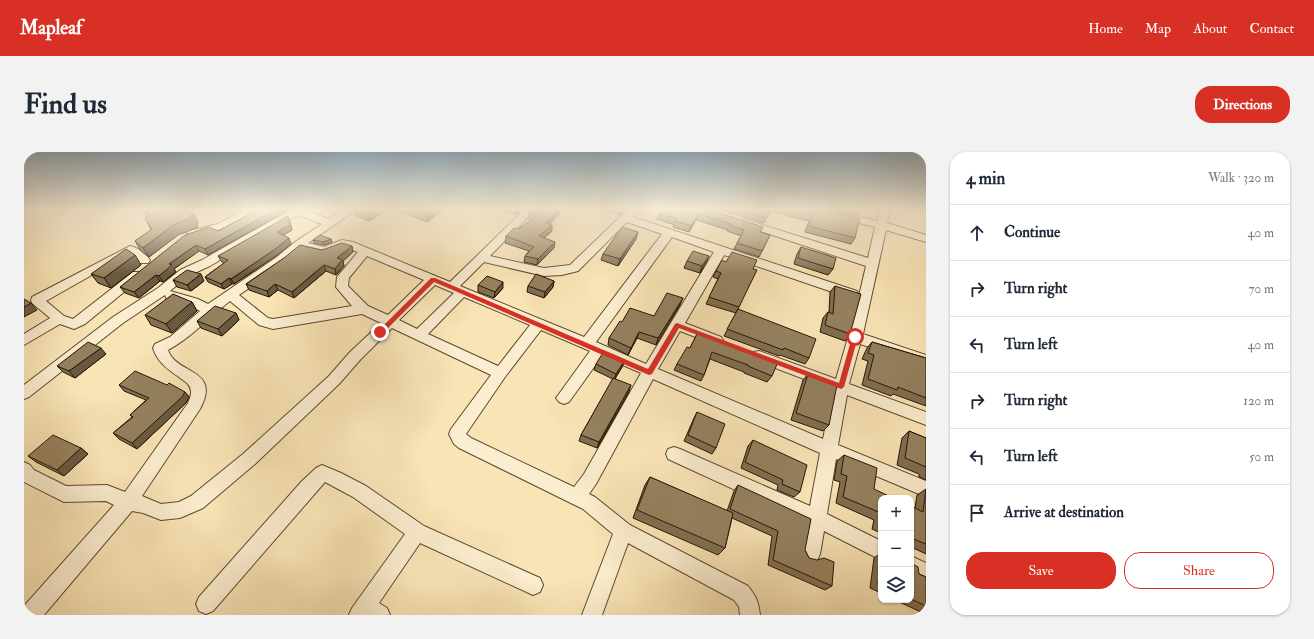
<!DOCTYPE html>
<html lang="en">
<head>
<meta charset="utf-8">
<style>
	body { margin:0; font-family:"IM FELL Double Pica",serif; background:#f2f2f3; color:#1f2937 }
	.controls { position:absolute; right:12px; bottom:12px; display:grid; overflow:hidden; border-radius:8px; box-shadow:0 1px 3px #0004 }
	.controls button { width:36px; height:36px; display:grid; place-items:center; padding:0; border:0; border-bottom:1px solid #e0e1e3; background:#fff; color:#1f2937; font:20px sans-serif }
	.stop { position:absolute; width:12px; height:12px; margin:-9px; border:3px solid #d93025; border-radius:50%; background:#fff }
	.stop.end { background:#d93025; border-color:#fff; box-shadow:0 1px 4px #0008 }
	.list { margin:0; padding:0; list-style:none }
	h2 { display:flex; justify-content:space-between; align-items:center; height:52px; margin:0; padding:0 16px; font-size:17px }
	h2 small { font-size:13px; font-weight:400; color:#747a83 }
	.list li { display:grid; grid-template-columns:26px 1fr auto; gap:12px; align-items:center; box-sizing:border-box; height:56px; padding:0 16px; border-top:1px solid #e0e1e3 }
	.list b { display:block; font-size:15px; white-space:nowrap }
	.list em { font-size:13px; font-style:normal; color:#747a83 }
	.actions { display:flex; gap:8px; padding:12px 16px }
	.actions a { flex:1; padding:9px 0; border:1px solid #d93025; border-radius:16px; text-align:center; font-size:14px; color:#d93025 }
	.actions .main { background:#d93025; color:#fff }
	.icon { flex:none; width:22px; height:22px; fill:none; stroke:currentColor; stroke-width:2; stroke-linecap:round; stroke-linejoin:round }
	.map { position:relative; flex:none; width:902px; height:463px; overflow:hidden; border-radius:16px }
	header { display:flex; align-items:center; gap:24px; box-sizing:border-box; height:56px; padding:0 20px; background:#d93025; color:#fff }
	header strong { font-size:19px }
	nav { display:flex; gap:22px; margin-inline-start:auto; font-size:14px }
	.intro { display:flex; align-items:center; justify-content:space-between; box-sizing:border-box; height:96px; padding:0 24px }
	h1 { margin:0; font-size:28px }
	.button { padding:10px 18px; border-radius:16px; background:#d93025; color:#fff; font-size:14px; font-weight:700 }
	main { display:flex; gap:24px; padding:0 24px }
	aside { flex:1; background:#fff; border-radius:16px; box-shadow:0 1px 3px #0004 }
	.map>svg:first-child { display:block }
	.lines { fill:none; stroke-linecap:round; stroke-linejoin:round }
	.minor-casing { stroke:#5c492f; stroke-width:2 }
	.minor { fill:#fbedcf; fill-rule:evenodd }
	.wall { fill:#806f52; stroke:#281502 }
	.shaded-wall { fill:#685a42; stroke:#281502 }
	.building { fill:#95815f; stroke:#281502 }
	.route { fill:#d93025 }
</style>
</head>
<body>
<header>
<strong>Mapleaf</strong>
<nav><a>Home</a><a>Map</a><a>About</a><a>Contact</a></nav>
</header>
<div class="intro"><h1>Find us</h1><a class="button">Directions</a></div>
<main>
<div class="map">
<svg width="902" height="463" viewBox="0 0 902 463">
	<rect width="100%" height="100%" fill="#f9e4b5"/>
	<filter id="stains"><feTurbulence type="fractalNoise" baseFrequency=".005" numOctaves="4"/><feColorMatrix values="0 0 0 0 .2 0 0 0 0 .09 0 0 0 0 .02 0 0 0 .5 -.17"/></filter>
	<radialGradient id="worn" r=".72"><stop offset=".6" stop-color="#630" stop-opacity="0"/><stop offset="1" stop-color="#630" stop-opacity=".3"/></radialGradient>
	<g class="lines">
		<defs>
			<path id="minor" d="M220,57H233L202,76L169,84L163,81L165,79L194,72Z
				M263,57H278L305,67L322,57H334L284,91L300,95L318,88L329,90L426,130L501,57H512L466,104L520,116L546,113L597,64L607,57H619L609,65L833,139L834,142L833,145L828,146L823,145L700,103L661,171L697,185L699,188L697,191L692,193L656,179L634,217L799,287L809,238L730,208L728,204L730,200L735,199L812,227L831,161L842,114L715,72L714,70L719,67L723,68L844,106L851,75L788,59L787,57H805L853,69L856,57H866L863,71L902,83V90L862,78L839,182L902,203V213L836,192L825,232L902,260V273L823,243L814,293L902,329V345L812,307L803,362L857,389V408L800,379L796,402L793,409L786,411L779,409L776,402L783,371L644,307L642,302L644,297L650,295L656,297L786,354L796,301L629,227L572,332L565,342L571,345L606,373L724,434C732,444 735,451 736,463H716L715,455L710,448L604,391L578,463H558L589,382L559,357L435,296L430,292L425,282L427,277L467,223L368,176L336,208L315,232L231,312L179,356L156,366L137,368L119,361L108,359L20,463H0V454L90,353L82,349L40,350L0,330V310L6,313L10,318L42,334L83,333L101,340L164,251C167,244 169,238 164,232C150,220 135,215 129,196L131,192L146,185L176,159L164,153L142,146L141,143L99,171L5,245L0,247V233L89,165L134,136L156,118L178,108L265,59ZM274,63L298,72L271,90L253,105L184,152L174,147L146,139L164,124L186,114ZM603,70L638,82L560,185L436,134L460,110L520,124L538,123L554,119ZM648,85L690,100L622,212L572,190ZM319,95L334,100L313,125L312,135L328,154L249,167L244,166L215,143L261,111L277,97L300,103ZM343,104L400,128L364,163L344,154L324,134L325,126ZM411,133L430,141L393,177L375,168ZM440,145L506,173L474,214L404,182ZM206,149L235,173L249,177L338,162L357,171L326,200L305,224L219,302L167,344L155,350L137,352L118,344L176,257C198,216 152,223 144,198C167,186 185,165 206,149ZM517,178L566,199L535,242L532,246L535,250L540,252L545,250L578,204L617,221L560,322L550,335L447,286L442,282L481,225Z
				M106,94C113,95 122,102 126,108L124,111H116L105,102L22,149L40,164L49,167L109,120H117L119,123L117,126L61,172L50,177L36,172L0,193V182L26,166L8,151L7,148L8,145Z
				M298,313L317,321L342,334L400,374L516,426L519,433L516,440L509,443L396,391L355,451L363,456L366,463H325L328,456L381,382L329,345L301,330L189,459L182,462L175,459L172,452L175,445L278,329L292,316Z
				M887,404L902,411V432L887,425Z"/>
		</defs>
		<use href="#minor" class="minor-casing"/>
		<use href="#minor" class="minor"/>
	</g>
	<path class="wall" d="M227,57H262L263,59L184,103L175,99L150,117L152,120L139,130L136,129L115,146L101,141L96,135L194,79L228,61Z
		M329,57H358L359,60L345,69L331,63Z
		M371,57H417V59L403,70Z
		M475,57H499L493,63Z
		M539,57L526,72L528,79L520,86L530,96L513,113L500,110L501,104L505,99L481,91L482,84L495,77L507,68L505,67V61Z
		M577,57H602L596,63Z
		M683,57L736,80L746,83L735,105L710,97L717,84L703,79L704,78L672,68L665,80L649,75L650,73L633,67L635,62Z
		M694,57H801L831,86L827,92L781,80L785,69L746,59L740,71Z
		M811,57H838L834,63Z
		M120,60L170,62L174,71L173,72L174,75L154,83L125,105L117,99L111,89L127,78L121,66L123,65Z
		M266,69L268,78L259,83L267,92L252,104L210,132H208L200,137L184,130L181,125L200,111L197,109L194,104Z
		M614,80L612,87L594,114L577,108L579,102Z
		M307,87L308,90L300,93L290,91L289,88Z
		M328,94L329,100L319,109L320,114L312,123L302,119L270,146L254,138L245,145L225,138L222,132L260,106L298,98Z
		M777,95L809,117L804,123L770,112L773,102Z
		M111,103L117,113L87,136L74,131L67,122Z
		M685,104L682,111L676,121L660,116L663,109Z
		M702,110L729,117L715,155L712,161L682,152L694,127L689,125L692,119Z
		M149,128L180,129L167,139L153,135Z
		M530,129L529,135L520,146L503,140L504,134Z
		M454,133L479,136L470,146L454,140Z
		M811,134L826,182L821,189L796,180L799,166L804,160H805L806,140Z
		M168,150L173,159L148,181L127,173L121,163Z
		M656,153L632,193L613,186L604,203L584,193L585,186L598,170L630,164Z
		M714,157L785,206L781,212L756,203L755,204L700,184Z
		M212,161L215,168L198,184L177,176L173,169Z
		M674,180L748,224L743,230L720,221V220L686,207L680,223L677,229L650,218L653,212L666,196Z
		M848,190L902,206V254L869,242L867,244L838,233L844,209L838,207L843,196Z
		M82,202L51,226L39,220L33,214Z
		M601,208L598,215L591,227L605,240L573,296L555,289L557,283L589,227L570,218L572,212Z
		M784,222L805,273L799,279L767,268L779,228Z
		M95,233L161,240L165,245L162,251L113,297L95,287L89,281L108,265L106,263L122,248L100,239Z
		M673,260L692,296L688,302L660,289L670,266Z
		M885,279L902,286V328L895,325V322L873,313L878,286Z
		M729,288L776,340L770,345L753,338L754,333L717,316L724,294Z
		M57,296L64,302L40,324L12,310L4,304Z
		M820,303L857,346V381L848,377L850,368L812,351L816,330L810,328L813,309Z
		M626,325L703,359L710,339L714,333L781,398L785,406L808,434L801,438L744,413L748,384L708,366L701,396L694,403L609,366L621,333Z
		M902,337V402L887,395V354L891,356L893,343Z
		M857,401V441L846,436L850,406Z
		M887,411L895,422L902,425V458L897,460L871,448H887Z"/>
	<path class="shaded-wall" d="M253,57H262L263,59L184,103L181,97Z
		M352,57H358L359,60L345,69L344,63Z
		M411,57H417V59L403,70V63Z
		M493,57H499L493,63Z
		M535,57H539L521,77L522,71Z
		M597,57H602L596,63Z
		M170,62L174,71L173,72L174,75L154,83L125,105L119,96L149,73Z
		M675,62L672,68L665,80L667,74Z
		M264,64L268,78L255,86L253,80Z
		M528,73V79L514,91L515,84Z
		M614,80L612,87L594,114L596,107Z
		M265,86L267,92L252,104L210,132L207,127Z
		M307,87L308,90L300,93L299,90Z
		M531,90L530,96L513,113L514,107Z
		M172,93L175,99L150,117L152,120L139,130L135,124L145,112Z
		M328,94L329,100L319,109L320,114L312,123L311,117L313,106Z
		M111,103L117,113L87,136L80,126Z
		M685,104L682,111L676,121L678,114Z
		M300,113L302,119L270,146L268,140Z
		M177,122L180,129L167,139L163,133Z
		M132,123L136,129L115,146L110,140Z
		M205,126L208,132L200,137L197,132Z
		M530,129L529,135L520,146L521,140Z
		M479,130V136L470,146L471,140Z
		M251,132L254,138L245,145L243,139Z
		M659,146L656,153L632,193L634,186Z
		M168,150L173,159L148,181L142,172Z
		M7,151L13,158L0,165V155Z
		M212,161L215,168L198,184L194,177Z
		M615,180L613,186L604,203L607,196Z
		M77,196L82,202L51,226L45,219Z
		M601,208L598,215L590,228L592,222Z
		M607,233L605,240L573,296L575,290Z
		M161,240L165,245L162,251L113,297L108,291Z
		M57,296L64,302L40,324L33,318Z"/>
	<path class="building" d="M126,57H158L170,62L166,64L169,65L149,73L119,96L111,89L128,77L121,66L126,63L120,60Z
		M227,57H253L181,97L172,93L145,112L148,113L135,124L132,123L110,140L96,135L161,83L185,75L194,79L228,61Z
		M331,57H352L344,63Z
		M386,57H411L403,63Z
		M509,57H535L522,71L528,73L515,84L531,90L514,107L501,104L510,95L482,84L490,76L495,77L513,63L505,61Z
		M638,57H683L739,75L736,80L746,83L738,99L713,91L720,78L705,73L707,72L675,62L667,74L651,69L653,67L635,62Z
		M715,57H746L743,66Z
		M765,57H801L836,66L831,86L785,74L789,63Z
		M264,64L266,73L253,80L265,86L250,98L207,127L205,126L197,132L181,125L204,108L194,104Z
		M598,75L614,80L596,107L579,102Z
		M296,83L307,87L299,90L289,88Z
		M318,91L328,94L313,106L318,108L311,117L300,113L268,140L251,132L243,139L222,132L260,106L276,93L298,98Z
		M777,95L812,106L809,117L774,106Z
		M102,97L111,103L80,126L67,122Z
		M669,99L685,104L678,114L663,109Z
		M708,100L733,108L729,117L733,118L715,155L685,145L697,121L692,119L698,108L702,110Z
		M163,118L177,122L163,133L149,128Z
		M512,122L530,129L521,140L504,134Z
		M463,124L479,130L471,140L454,133Z
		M811,134L837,142L826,182L801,173L804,160L809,162Z
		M643,141L659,146L634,186L615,180L607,196L585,186L596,169L598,170L606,156L630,164Z
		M149,142L168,150L142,172L121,163Z
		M0,147L7,151L0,155Z
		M191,154L212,161L194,177L173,169Z
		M714,157L792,187L785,206L760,196L759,198L703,177Z
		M674,180L754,210L748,224L724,214V213L688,200L680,223L653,212L663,195L666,196Z
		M64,190L77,196L45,219L33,214Z
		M848,190L902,206V246L874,235L873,238L844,227L850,203L844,201Z
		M580,199L601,208L592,222L572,212Z
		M111,219L143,233L145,231L161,240L158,245L108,291L89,281L109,265L106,263L125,246L95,233Z
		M784,222L813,233L805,273L772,261Z
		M589,226L607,233L575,290L557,283Z
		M673,260L701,272L692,296L664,283Z
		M885,279L902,286V315L881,306Z
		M29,283L57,296L33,318L4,304Z
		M729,288L783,313L776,340L758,332L759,328L721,310Z
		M820,303L853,316L850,337L869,346H857V361L819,345L823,324L817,322Z
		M626,325L709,361L701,396L613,358Z
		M714,333L787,367L781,398L785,406L793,408L800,406L810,410L808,434L749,408L754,379L706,357Z
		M902,337V392L887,386V354L899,360Z
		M857,405V433L854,432Z
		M887,411L894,415L895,422L902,425V454L887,447Z"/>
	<linearGradient id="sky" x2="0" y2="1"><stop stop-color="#92abbb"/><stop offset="0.47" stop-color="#fcf3de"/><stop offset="1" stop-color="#fcf3de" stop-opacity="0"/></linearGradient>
	<rect width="902" height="122" fill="url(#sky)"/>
	<path class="route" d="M407,126H411L624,217L651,172L653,171L815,231L828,185L831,183L834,185L820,235L817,237L655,176L628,222L625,223L410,130L358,182H354V179Z"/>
	<rect width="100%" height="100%" filter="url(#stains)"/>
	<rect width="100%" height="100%" fill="url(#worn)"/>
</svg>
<div class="controls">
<button>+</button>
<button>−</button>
<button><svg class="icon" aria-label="layers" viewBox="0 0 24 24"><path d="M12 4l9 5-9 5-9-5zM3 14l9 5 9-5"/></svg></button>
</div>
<div class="stop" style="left:831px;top:185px"></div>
<div class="stop end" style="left:356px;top:180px"></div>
</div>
<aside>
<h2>4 min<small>Walk · 320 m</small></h2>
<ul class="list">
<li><svg class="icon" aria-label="ahead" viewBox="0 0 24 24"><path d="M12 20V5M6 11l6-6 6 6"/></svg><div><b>Continue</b></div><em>40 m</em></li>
<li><svg class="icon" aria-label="right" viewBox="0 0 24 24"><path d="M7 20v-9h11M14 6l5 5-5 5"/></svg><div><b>Turn right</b></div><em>70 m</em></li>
<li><svg class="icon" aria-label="left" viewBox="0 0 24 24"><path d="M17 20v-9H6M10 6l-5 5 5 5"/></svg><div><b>Turn left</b></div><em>40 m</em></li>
<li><svg class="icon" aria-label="right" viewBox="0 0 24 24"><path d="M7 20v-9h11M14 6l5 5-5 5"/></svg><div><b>Turn right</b></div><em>120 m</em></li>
<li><svg class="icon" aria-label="left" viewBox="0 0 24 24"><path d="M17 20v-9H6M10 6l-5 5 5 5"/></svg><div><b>Turn left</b></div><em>50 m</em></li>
<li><svg class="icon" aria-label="arrive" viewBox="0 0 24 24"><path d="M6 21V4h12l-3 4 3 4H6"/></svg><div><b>Arrive at destination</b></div></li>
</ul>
<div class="actions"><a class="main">Save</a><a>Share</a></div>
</aside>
</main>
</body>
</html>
